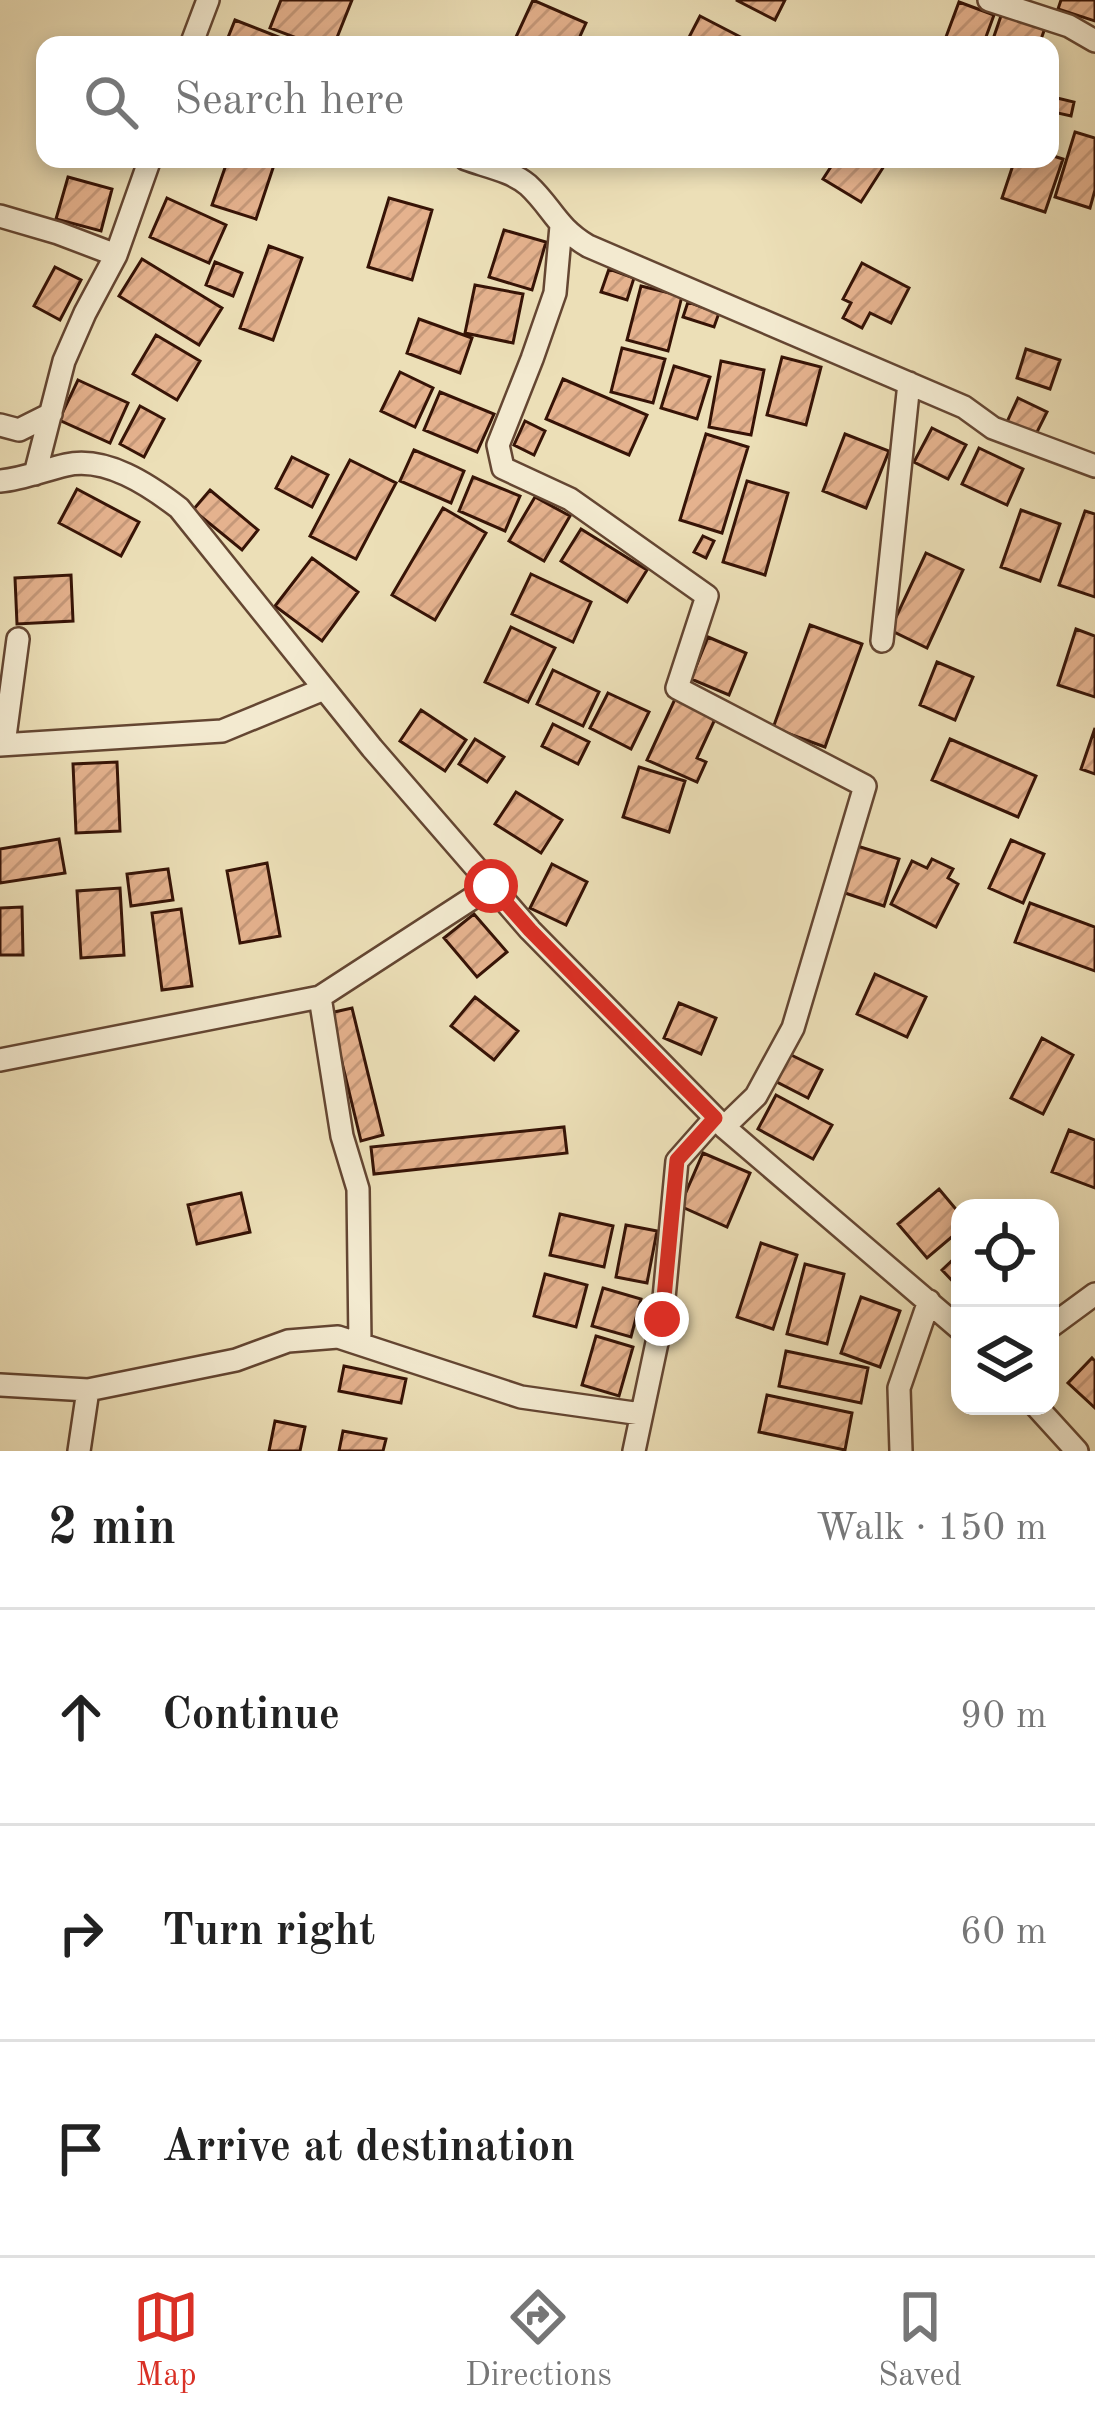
<!DOCTYPE html>
<html lang="en">
<head>
<meta charset="utf-8">
<style>
	body { margin:0; font-family:"Old Standard TT",serif; background:#f2f2f2; color:#222 }
	.controls { position:absolute; right:36px; bottom:36px; display:grid; overflow:hidden; border-radius:24px; box-shadow:0 6px 18px #0003 }
	.controls button { width:108px; height:108px; display:grid; place-items:center; padding:0; border:0; border-bottom:3px solid #e0e0e0; background:#fff; color:#222; font:60px sans-serif }
	.stop { position:absolute; width:36px; height:36px; margin:-27px; border:9px solid #d93025; border-radius:50%; background:#fff }
	.stop.end { background:#d93025; border-color:#fff; box-shadow:0 3px 12px #0008 }
	.list { margin:0; padding:0; list-style:none }
	h2 { display:flex; justify-content:space-between; align-items:center; height:156px; margin:0; padding:0 48px; font-size:51px }
	h2 small { font-size:39px; font-weight:400; color:#767676 }
	.list li { display:grid; grid-template-columns:78px 1fr auto; gap:36px; align-items:center; box-sizing:border-box; height:216px; padding:0 48px; border-top:3px solid #e0e0e0 }
	.list b { display:block; font-size:45px; white-space:nowrap }
	.list em { font-size:39px; font-style:normal; color:#767676 }
	.icon { flex:none; width:66px; height:66px; fill:none; stroke:currentColor; stroke-width:2; stroke-linecap:round; stroke-linejoin:round }
	.map { position:relative; flex:none; width:1095px; height:1451px; overflow:hidden }
	.search { position:absolute; background:#fff; box-shadow:0 6px 18px #0003; left:36px; right:36px; top:36px; height:132px; display:flex; align-items:center; gap:30px; box-sizing:border-box; padding:0 42px; border-radius:24px; color:#767676; font-size:45px }
	.sheet { height:804px; background:#fff }
	nav { display:flex; justify-content:space-around; align-items:center; box-sizing:border-box; height:168px; border-top:3px solid #e0e0e0; background:#fff; font-size:33px; color:#767676 }
	nav a { display:grid; justify-items:center; gap:6px }
	nav .on { color:#d93025 }
	.map>svg:first-child { display:block }
	.building { fill:url(#building-hatch); stroke:#361306; stroke-width:3 }
	.lines { fill:none; stroke-linecap:round; stroke-linejoin:round }
	.street-casing { stroke:#644632; stroke-width:26 }
	.street { stroke:#f3ead0; stroke-width:21 }
	.route { stroke:#d93025; stroke-width:15 }
</style>
</head>
<body>
<div class="map">
<svg width="1095" height="1451" viewBox="0 0 1095 1451">
	<defs>
		<pattern id="building-hatch" width="6" height="6" patternUnits="userSpaceOnUse" patternTransform="scale(3)"><rect width="6" height="6" fill="#e5b28e"/><path d="M-1 1l2-2M0 6l6-6M5 7l2-2" fill="none" stroke="#c59879"/></pattern>
	</defs>
	<rect width="100%" height="100%" fill="#ecdfb7"/>
	<filter id="stains"><feTurbulence type="fractalNoise" baseFrequency=".00167" numOctaves="4"/><feColorMatrix values="0 0 0 0 .2 0 0 0 0 .09 0 0 0 0 .02 0 0 0 .5 -.17"/></filter>
	<radialGradient id="worn" r=".72"><stop offset=".6" stop-color="#630" stop-opacity="0"/><stop offset="1" stop-color="#630" stop-opacity=".3"/></radialGradient>
	<path class="building" d="M281,0H352L334,45H315L270,28Z
		M533,0L586,23L576,45H535L516,37Z
		M736,0H785L775,20Z
		M1061,0H1095V21L1058,9Z
		M959,2L994,15L983,45H943Z
		M1002,13L1045,28L1039,45H991Z
		M700,16L756,45H685Z
		M235,20L299,45H225Z
		M1057,98L1074,102L1071,116L1053,112Z
		M1075,132L1095,138V190L1090,208L1055,197Z
		M1050,155L1063,159L1045,212L1002,198L1015,159H1050Z
		M228,159H276L256,219L212,205Z
		M836,159H880L886,163L861,202L823,179Z
		M68,177L112,189L101,231L56,219Z
		M167,198L226,225L209,263L150,237Z
		M389,198L432,210L412,280L368,267Z
		M504,230L546,242L532,290L489,277Z
		M269,246L302,258L273,340L240,328Z
		M142,259L222,308L199,345L119,296Z
		M215,262L242,273L233,296L206,285Z
		M862,263L909,288L891,323L870,313L862,328L843,318L851,303L843,299Z
		M55,267L81,280L60,320L34,306Z
		M609,269L634,278L627,300L601,292Z
		M475,285L523,294L513,343L465,333Z
		M641,286L682,296L668,351L627,340Z
		M688,302L719,313L714,327L683,317Z
		M419,319L472,338L460,373L407,353Z
		M156,335L200,361L177,400L133,374Z
		M622,348L665,359L653,403L611,392Z
		M1026,349L1060,360L1050,389L1017,378Z
		M782,357L821,367L806,425L767,415Z
		M721,361L764,370L751,435L709,427Z
		M674,366L710,377L697,419L661,408Z
		M400,372L433,388L415,427L381,411Z
		M563,379L647,415L629,455L546,419Z
		M78,380L128,403L110,443L59,420Z
		M440,392L494,414L477,452L424,430Z
		M1018,398L1047,412L1034,438L1006,424Z
		M140,406L164,419L144,457L120,444Z
		M525,421L545,431L534,455L514,445Z
		M932,428L966,445L948,479L914,462Z
		M706,434L748,447L722,533L680,520Z
		M845,434L889,451L866,508L823,491Z
		M979,448L1023,469L1007,505L962,484Z
		M414,450L464,471L451,503L400,481Z
		M292,457L328,475L312,507L276,488Z
		M350,460L396,483L356,559L310,536Z
		M473,477L520,496L505,531L459,511Z
		M747,481L788,493L765,575L723,562Z
		M77,489L139,522L121,556L59,523Z
		M210,490L258,530L242,550L193,510Z
		M535,497L570,516L544,561L509,541Z
		M443,508L486,533L435,620L392,595Z
		M1021,510L1060,524L1040,581L1001,567Z
		M1085,511L1095,514V597L1059,585Z
		M581,529L647,570L627,602L561,561Z
		M703,536L714,541L706,558L694,552Z
		M926,553L963,570L927,648L890,630Z
		M312,558L358,592L322,641L275,606Z
		M531,574L591,602L573,642L512,614Z
		M71,575L73,621L17,624L15,578Z
		M810,625L862,644L825,747L773,728Z
		M511,627L555,648L528,702L485,682Z
		M1076,629L1095,636V697L1058,685Z
		M708,637L746,653L729,695L691,679Z
		M937,662L973,677L955,720L920,705Z
		M553,670L599,692L583,726L537,704Z
		M608,693L649,712L631,749L590,728Z
		M675,699L716,717L697,758L706,762L697,782L647,760Z
		M421,710L466,740L445,771L400,741Z
		M553,724L589,742L578,764L542,746Z
		M1095,728V774L1081,769Z
		M475,739L504,757L487,782L459,764Z
		M950,739L1036,776L1018,817L932,780Z
		M117,762L120,831L76,833L73,764Z
		M639,767L685,781L669,832L623,817Z
		M516,792L562,820L541,853L495,824Z
		M59,839L65,873L0,883V849Z
		M1011,840L1044,854L1023,903L989,888Z
		M854,845L899,859L884,906L839,891Z
		M932,859L953,869L948,878L958,884L936,927L891,904L912,861L927,868Z
		M267,863L280,936L240,943L227,871Z
		M552,864L587,882L566,925L530,908Z
		M168,869L173,900L131,906L127,874Z
		M120,888L124,955L81,958L77,891Z
		M1030,903L1095,927V971L1015,942Z
		M22,907L23,955H0V908Z
		M181,909L192,986L162,990L152,913Z
		M474,914L507,952L477,977L444,938Z
		M875,974L926,997L907,1037L857,1014Z
		M475,997L518,1031L494,1060L451,1026Z
		M679,1003L716,1018L701,1054L664,1038Z
		M352,1008L383,1135L361,1141L330,1013Z
		M1042,1038L1073,1055L1043,1114L1011,1098Z
		M787,1053L822,1070L808,1098L773,1080Z
		M776,1095L832,1125L813,1159L758,1129Z
		M564,1127L567,1153L374,1174L371,1147Z
		M1069,1130L1095,1140V1188L1052,1172Z
		M703,1153L750,1173L727,1227L680,1206Z
		M939,1189L960,1214V1230L927,1258L898,1224Z
		M241,1193L250,1232L197,1244L188,1205Z
		M560,1214L613,1226L604,1267L550,1255Z
		M626,1225L657,1231L647,1283L616,1277Z
		M761,1243L797,1255L773,1329L737,1317Z
		M960,1253V1289L942,1270Z
		M805,1264L844,1274L827,1344L787,1334Z
		M545,1274L587,1285L576,1327L534,1316Z
		M603,1288L641,1299L631,1337L592,1326Z
		M861,1297L900,1311L880,1367L841,1353Z
		M596,1336L633,1347L619,1396L582,1385Z
		M786,1351L868,1368L861,1403L779,1386Z
		M1092,1358L1095,1361V1408L1068,1383Z
		M344,1366L406,1379L401,1403L339,1391Z
		M767,1395L852,1413L845,1450L759,1432Z
		M275,1421L305,1427L300,1451H269Z
		M343,1431L386,1439L383,1451H339Z"/>
	<g class="lines">
		<defs>
			<path id="street" d="M989,0L1069,26L1095,41
				M191,45L208,0
				M466,159C485,166 512,171 528,185C552,207 556,227 588,246L964,407L993,428L1095,466
				M0,216L58,233L116,255
				M561,226L555,293L532,359L498,445L503,468L570,499L707,596L677,688L865,786L793,1028L756,1096L724,1127
				M0,425L19,430L51,414
				M35,474L64,361L85,313L116,255L150,159
				M0,481C23,479 44,470 66,465C106,456 149,485 179,508L372,748L530,930L724,1127L960,1329
				M882,641L909,383
				M4,744L18,639
				M0,745L222,731L324,689
				M320,997L342,1136L358,1189L360,1343
				M0,1060L320,997L491,886
				M1050,1327L1095,1294
				M0,1385L88,1390L236,1360L288,1341L338,1337L521,1397L641,1414
				M1036,1406L1077,1451
				M79,1451L88,1390
				M634,1451L662,1319L677,1161L715,1118
				M901,1451L899,1388L929,1301"/>
		</defs>
		<use href="#street" class="street-casing"/>
		<use href="#street" class="street"/>
	</g>
	<g class="lines">
		<path class="route" d="M491,886L530,930L715,1118L677,1160L662,1319"/>
	</g>
	<rect width="100%" height="100%" filter="url(#stains)"/>
	<rect width="100%" height="100%" fill="url(#worn)"/>
</svg>
<div class="controls">
<button><svg class="icon" aria-label="locate" viewBox="0 0 24 24"><circle cx="12" cy="12" r="6"/><path d="M12 2v4M12 18v4M2 12h4M18 12h4"/></svg></button>
<button><svg class="icon" aria-label="layers" viewBox="0 0 24 24"><path d="M12 4l9 5-9 5-9-5zM3 14l9 5 9-5"/></svg></button>
</div>
<div class="stop" style="left:491px;top:886px"></div>
<div class="stop end" style="left:662px;top:1319px"></div>
<div class="search"><svg class="icon" aria-label="search" viewBox="0 0 24 24"><circle cx="10" cy="10" r="6"/><path d="M15 15l6 6"/></svg>Search here</div>
</div>
<section class="sheet">
<h2>2 min<small>Walk · 150 m</small></h2>
<ul class="list">
<li><svg class="icon" aria-label="ahead" viewBox="0 0 24 24"><path d="M12 20V5M6 11l6-6 6 6"/></svg><div><b>Continue</b></div><em>90 m</em></li>
<li><svg class="icon" aria-label="right" viewBox="0 0 24 24"><path d="M7 20v-9h11M14 6l5 5-5 5"/></svg><div><b>Turn right</b></div><em>60 m</em></li>
<li><svg class="icon" aria-label="arrive" viewBox="0 0 24 24"><path d="M6 21V4h12l-3 4 3 4H6"/></svg><div><b>Arrive at destination</b></div></li>
</ul>
</section>
<nav>
<a class="on"><svg class="icon" aria-label="map" viewBox="0 0 24 24"><path d="M3 6l6-2 6 2 6-2v14l-6 2-6-2-6 2zM9 4v14M15 6v14"/></svg>Map</a>
<a><svg class="icon" aria-label="directions" viewBox="0 0 24 24"><path d="M12 3l9 9-9 9-9-9zM9 14v-3h6M13 9l2 2-2 2"/></svg>Directions</a>
<a><svg class="icon" aria-label="saved" viewBox="0 0 24 24"><path d="M7 4h10v16l-5-4-5 4z"/></svg>Saved</a>
</nav>
</body>
</html>
